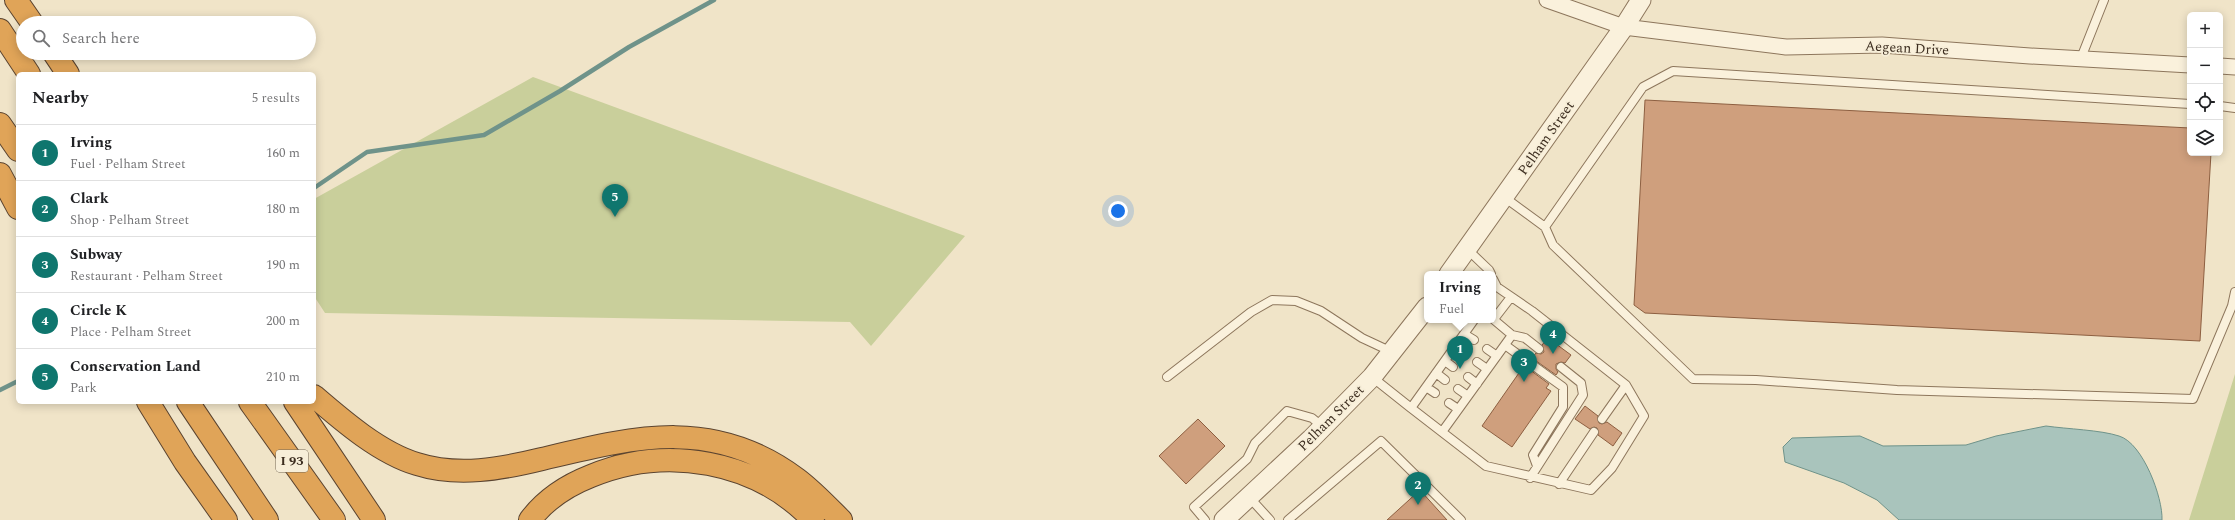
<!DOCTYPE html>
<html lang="en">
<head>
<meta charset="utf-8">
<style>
	body { margin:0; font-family:Spectral,serif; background:#f6f6f6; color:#202124 }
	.controls { position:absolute; right:12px; top:12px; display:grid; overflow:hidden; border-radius:6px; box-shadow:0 2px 10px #0003 }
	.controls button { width:36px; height:36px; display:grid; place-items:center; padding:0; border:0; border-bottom:1px solid #e0e0e0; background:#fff; color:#202124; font:20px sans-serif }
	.you { position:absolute; left:1118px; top:211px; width:14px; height:14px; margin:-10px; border:3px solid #fff; border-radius:50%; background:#1a73e8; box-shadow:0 0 0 6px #1a73e833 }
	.badge { display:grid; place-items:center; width:26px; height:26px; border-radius:50%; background:#0f766e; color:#fff; font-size:13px; font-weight:700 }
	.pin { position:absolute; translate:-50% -33px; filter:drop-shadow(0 1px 2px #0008) }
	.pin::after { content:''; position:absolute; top:21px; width:14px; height:12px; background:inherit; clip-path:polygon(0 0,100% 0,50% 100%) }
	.popup { position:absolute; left:1424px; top:271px; width:72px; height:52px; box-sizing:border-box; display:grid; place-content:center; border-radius:6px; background:#fff; filter:drop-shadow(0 1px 3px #0005); font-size:13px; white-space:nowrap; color:#757577 }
	.popup b { font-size:15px; color:#202124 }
	.popup::after { content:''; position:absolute; left:50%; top:100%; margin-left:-8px; border:8px solid transparent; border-top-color:#fff }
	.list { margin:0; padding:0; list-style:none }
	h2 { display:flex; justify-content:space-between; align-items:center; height:52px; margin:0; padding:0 16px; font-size:17px }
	h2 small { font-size:13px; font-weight:400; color:#757577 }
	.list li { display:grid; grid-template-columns:26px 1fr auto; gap:12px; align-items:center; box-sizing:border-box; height:56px; padding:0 16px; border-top:1px solid #e0e0e0 }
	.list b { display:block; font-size:15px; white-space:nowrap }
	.list p { margin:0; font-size:13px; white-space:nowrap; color:#757577 }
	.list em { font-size:13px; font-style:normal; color:#757577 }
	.icon { flex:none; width:22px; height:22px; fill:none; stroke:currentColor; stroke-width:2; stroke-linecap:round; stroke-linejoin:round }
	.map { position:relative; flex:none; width:2235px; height:520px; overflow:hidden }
	.search { position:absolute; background:#fff; box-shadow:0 2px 10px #0003; left:16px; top:16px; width:300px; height:44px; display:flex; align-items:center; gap:10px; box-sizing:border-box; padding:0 14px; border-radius:22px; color:#757577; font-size:15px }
	.panel { position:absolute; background:#fff; box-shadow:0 2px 10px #0003; left:16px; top:72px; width:300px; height:332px; border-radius:6px }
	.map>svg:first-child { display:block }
	.green { fill:#c9cf9b }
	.water { fill:#a9c4bc; stroke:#6f938a }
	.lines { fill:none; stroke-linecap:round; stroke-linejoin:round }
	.stream { stroke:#6f938a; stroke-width:4.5 }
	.building { fill:#cf9f7d; stroke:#8d5f41 }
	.service-casing { stroke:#8d765c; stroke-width:10 }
	.minor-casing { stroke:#8d765c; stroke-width:17 }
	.tertiary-casing { stroke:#8d765c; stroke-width:21 }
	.motorway-casing { stroke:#5b4430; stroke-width:24 }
	.service { stroke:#faf1dc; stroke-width:8 }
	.minor { stroke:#faf1dc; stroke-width:15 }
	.tertiary { stroke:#faf1dc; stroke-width:19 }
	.motorway { stroke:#e0a458; stroke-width:22 }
	.labels { text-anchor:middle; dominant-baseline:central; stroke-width:3.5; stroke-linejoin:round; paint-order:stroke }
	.shield { fill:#f7eed8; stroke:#756857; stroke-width:1 }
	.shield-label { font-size:13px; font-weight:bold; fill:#3d2e20 }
	.street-label { font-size:14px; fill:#3d2e20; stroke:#f7eed8 }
</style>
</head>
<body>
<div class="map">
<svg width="2235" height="520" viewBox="0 0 2235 520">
	<rect width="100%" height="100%" fill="#f0e4c8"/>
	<path class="green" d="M533,77L965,236L871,346L850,322L325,313L314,296V199Z
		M2235,374V520H2189Z"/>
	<path class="water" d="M2046,426C2067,429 2101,430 2119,436C2143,443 2163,498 2162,520H1899L1877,500L1844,483L1785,462L1783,447L1792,438L1860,436L1883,446L1966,445L1996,436Z"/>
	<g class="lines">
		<path class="stream" d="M314,188L367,152L484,135L560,91L629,47L714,0
			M0,390L18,381"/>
	</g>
	<path class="building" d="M1645,100L2190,128V153H2211L2200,341L1645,313L1634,305Z
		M1548,338L1571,355L1565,363L1561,362L1556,364V369L1558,372L1556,375L1532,358L1536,353L1541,354L1544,352L1542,345Z
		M1526,367L1549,384L1546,388L1551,391L1512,447L1482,426L1521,370L1523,371Z
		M1585,406L1598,416L1599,423L1602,424L1607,422L1622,433L1613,446L1598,435L1597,428L1594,427L1590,429L1575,419Z
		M1198,419L1225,446L1186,484L1159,456Z
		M1420,490L1447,520H1387Z"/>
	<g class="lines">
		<defs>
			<path id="service" d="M2081,58L2104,0
				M2220,106L2235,108
				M1504,197L1545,227L1553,245L1693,379L1756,380L1897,390L2193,399L2232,306L2235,292
				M1545,227L1643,87L1673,71L2190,104
				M1467,249L1489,270L1491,274
				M1494,319L1511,297
				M1464,334L1474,340
				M1512,335L1525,338L1539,349
				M1505,345L1563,387V407L1533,455L1537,466
				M1455,347L1463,353
				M1487,349L1497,356
				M1445,361L1453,367
				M1477,362L1487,369
				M1436,373L1445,380
				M1167,377L1251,312L1272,300L1296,301L1321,311L1362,338L1392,352
				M1372,377L1411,408L1474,320
				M1468,377L1477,384
				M1426,387L1435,393
				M1458,389L1468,396
				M1449,403L1458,409
				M1411,408L1486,466L1591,490L1612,468L1644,416L1626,385L1532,311L1497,287L1493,279
				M1602,419L1626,385
				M1442,432L1512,335L1493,319
				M1530,478L1583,395L1581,383L1561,367
				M1559,484L1594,432
				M1249,497L1270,520
				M1205,520L1194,507L1247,459L1255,443L1287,411L1312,418L1323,427
				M1288,520L1381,441L1461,520"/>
			<path id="minor" d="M1547,0L1624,27L1786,47L1882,45L2030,56L2190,65
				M2220,66L2235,67"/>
			<path id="tertiary" d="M1449,274L1624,27L1641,0
				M1224,520L1311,439L1372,377L1427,307"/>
			<path id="motorway" d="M16,0L32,23
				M0,30L29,74
				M54,53L68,74
				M0,124L18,150
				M0,174L18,208
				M314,396C343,421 380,453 417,464C458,477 501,469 542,459C634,437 713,416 797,479C813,491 827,506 841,520
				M148,402L185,462L226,520
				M188,402L267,520
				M250,402L334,520
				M295,402L374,520
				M530,520C545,500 568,485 591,476C666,445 756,460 813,520"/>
		</defs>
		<use href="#service" class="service-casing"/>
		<use href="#minor" class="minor-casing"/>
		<use href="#tertiary" class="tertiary-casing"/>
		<use href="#motorway" class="motorway-casing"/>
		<use href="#service" class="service"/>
		<use href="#minor" class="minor"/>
		<use href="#tertiary" class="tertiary"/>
		<use href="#motorway" class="motorway"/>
	</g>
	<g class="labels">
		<rect class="shield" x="276" y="450" width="32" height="22" rx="3"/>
		<g class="shield-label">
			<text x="292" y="461">I 93</text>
		</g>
		<g class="street-label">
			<text transform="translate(1907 48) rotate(3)">Aegean Drive</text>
			<text transform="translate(1546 138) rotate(-55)">Pelham Street</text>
			<text transform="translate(1331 418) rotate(-45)">Pelham Street</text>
		</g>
	</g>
</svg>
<div class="controls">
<button>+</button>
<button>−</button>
<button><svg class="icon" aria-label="locate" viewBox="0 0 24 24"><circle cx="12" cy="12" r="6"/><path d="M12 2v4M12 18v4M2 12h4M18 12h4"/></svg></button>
<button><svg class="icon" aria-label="layers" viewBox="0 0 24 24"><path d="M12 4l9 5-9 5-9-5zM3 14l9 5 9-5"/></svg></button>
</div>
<div class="you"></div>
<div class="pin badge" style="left:1460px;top:369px">1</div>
<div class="popup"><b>Irving</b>Fuel</div>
<div class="pin badge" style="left:1418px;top:505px">2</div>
<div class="pin badge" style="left:1524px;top:382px">3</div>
<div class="pin badge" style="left:1553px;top:354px">4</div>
<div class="pin badge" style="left:615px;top:217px">5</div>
<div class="search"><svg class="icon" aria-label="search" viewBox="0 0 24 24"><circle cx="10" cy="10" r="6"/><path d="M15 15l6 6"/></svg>Search here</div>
<section class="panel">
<h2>Nearby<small>5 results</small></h2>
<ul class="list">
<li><span class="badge">1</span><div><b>Irving</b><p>Fuel · Pelham Street</p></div><em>160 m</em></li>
<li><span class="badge">2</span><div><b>Clark</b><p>Shop · Pelham Street</p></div><em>180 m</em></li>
<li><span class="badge">3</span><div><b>Subway</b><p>Restaurant · Pelham Street</p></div><em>190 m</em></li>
<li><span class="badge">4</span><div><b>Circle K</b><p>Place · Pelham Street</p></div><em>200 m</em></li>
<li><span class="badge">5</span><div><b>Conservation Land</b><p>Park</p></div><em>210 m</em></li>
</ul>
</section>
</div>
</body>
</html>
